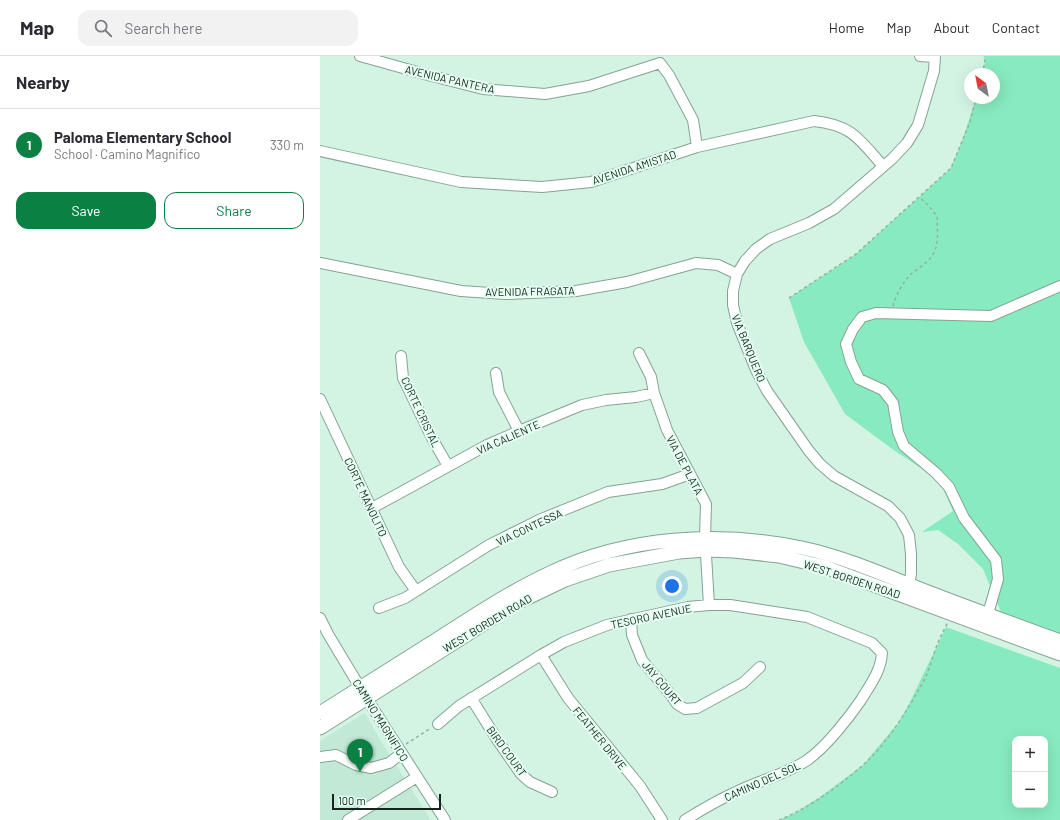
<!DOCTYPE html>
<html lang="en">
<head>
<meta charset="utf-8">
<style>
	body { margin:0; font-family:Barlow,sans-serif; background:#f2f2f3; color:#2b2b33 }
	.controls { position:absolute; right:12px; bottom:12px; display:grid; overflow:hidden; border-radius:8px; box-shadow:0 4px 16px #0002 }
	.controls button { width:36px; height:36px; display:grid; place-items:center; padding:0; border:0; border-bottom:1px solid #e1e1e2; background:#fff; color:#2b2b33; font:20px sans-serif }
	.compass { position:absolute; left:644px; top:12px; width:36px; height:36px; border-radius:50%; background:#fff; box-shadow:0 4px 16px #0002; rotate:328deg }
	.scale { position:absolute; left:12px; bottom:10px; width:109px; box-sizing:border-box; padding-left:4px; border:2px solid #17231d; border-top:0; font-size:11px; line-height:14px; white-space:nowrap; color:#17231d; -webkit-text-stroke:3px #e5fff2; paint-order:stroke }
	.you { position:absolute; left:352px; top:530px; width:14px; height:14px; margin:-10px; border:3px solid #fff; border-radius:50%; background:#1a73e8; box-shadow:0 0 0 6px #1a73e833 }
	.badge { display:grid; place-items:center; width:26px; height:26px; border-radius:50%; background:#0b8043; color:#fff; font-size:13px; font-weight:700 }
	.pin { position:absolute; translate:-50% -33px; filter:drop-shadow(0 1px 2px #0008) }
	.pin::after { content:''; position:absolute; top:21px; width:14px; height:12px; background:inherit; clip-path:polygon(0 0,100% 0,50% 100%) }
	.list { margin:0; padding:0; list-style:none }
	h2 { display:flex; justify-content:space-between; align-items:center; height:52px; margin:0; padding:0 16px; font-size:17px }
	h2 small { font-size:13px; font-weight:400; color:#7c7c81 }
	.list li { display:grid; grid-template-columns:26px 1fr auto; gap:12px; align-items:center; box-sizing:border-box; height:72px; padding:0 16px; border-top:1px solid #e1e1e2 }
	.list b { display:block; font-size:15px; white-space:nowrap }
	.list p { margin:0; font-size:13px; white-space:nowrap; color:#7c7c81 }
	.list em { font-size:13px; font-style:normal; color:#7c7c81 }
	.actions { display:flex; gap:8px; padding:12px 16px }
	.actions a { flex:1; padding:9px 0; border:1px solid #0b8043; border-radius:12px; text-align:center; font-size:14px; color:#0b8043 }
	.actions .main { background:#0b8043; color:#fff }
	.icon { flex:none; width:22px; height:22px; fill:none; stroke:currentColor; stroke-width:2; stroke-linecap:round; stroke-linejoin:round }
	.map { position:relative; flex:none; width:740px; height:764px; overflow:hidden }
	header { display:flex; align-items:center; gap:24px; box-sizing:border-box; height:56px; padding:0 20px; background:#fff; border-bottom:1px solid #e1e1e2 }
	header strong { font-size:19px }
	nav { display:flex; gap:22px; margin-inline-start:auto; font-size:14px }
	.search { width:280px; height:36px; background:#f2f2f3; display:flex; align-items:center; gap:10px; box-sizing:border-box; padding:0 14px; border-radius:12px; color:#7c7c81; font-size:15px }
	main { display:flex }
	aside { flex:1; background:#fff }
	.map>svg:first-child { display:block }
	.built { fill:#c1e9d5 }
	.green { fill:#88ebc0; fill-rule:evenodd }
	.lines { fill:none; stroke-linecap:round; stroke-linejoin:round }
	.minor-casing { stroke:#84a394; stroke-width:12 }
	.major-casing { stroke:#84a394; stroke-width:15 }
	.path { stroke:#96afa3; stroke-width:1.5; stroke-dasharray:3 3; stroke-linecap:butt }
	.minor { stroke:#fff; stroke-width:10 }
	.major { stroke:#fff; stroke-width:13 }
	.labels { text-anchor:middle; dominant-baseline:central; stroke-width:4; stroke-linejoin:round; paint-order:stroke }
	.street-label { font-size:11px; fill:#17231d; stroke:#e5fff2 }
</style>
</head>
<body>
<header>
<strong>Map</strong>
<div class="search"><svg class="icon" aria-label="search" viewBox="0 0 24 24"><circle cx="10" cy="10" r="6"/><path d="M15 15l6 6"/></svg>Search here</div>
<nav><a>Home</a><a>Map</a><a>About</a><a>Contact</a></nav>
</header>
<main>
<aside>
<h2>Nearby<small></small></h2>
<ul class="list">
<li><span class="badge">1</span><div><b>Paloma Elementary School</b><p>School · Camino Magnifico</p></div><em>330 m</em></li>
</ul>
<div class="actions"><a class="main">Save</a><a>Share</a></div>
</aside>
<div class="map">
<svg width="740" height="764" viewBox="0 0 740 764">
	<rect width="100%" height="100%" fill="#d3f3e3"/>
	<path class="built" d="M45,657L59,682L111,764H0V685Z"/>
	<path class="green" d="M664,0H740V578L681,556L663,513L638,488L618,474L602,476L633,455L619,424L575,395L525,358L484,286L469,242L536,198L631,112L642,85L656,42H674V18H662L665,6Z
		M626,571L740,612V764H459L473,758L500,741L543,709L578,667L589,648ZM695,683H725V749H695Z"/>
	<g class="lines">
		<defs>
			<path id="minor" d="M40,0L108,19L163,33L225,38L269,30L340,7L349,19L373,64L377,91
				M600,0L614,1
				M0,95L141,126L222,131L271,126L377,91L494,65C532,69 539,83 563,110
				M0,207L141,235L185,238L256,235L307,226L376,207L398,209L417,218
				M319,297L331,321L334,337L347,374L386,448L385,482L389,549
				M81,300L83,322L113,384L128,410
				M176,317L179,336L199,375
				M0,343L79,511L96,535
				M52,452L76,439L167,389L199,375L262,349L286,344L316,341L334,337
				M586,535L589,528L591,518V498L589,479L580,462L568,450L514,420L500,408L489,395L447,335L436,314L417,267L413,249V235L417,218L425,205L436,193L450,183L489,167L514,153L572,103L587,87L598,69L614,15L615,0
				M59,552L85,542L169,489L219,464L288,436L342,428L370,418
				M668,558L678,523L676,504L644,462L629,431L616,417L584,390L578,376L573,347L563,334L539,323L531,306L526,288L533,273L542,261L556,257L671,260L740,230
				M0,562L8,578L47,643L125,764
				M311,563L312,579L322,604L351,639L357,648L365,653L377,652L423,627L440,611
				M221,599L248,642L320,730L342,764
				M151,642L178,685L201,718L210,726L232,736
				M118,668L139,650L221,599L244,586L287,569L368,551L389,549H410L487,561L552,587L562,597C561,615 550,629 541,644C528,663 505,692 486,705C464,719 438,725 416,736C398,744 381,754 365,764
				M0,701L16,699L36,709L51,712L69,707L82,697
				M28,764L97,721"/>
			<path id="major" d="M0,657C40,632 79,607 119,582C155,559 191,535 230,517C307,480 400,475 482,492C525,501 567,520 608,536C652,553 696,569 740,585
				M0,672L195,548L245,524L289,509L359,496L386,494L414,495L459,500L505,511L740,598"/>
		</defs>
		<use href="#minor" class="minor-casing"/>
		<use href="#major" class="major-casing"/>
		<path class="path" d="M662,18L665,6L664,0
			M469,242L536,198L631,112L650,66L656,42
			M573,250C576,239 583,226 591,218C600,211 611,205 615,194C619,184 617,170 617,160L608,149L599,141
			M86,688L111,672
			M459,764C489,752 518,731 543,709C566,689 587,655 602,628C609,616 612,602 617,589C620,581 624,574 628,566"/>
		<use href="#minor" class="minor"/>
		<use href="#major" class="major"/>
	</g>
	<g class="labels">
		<g class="street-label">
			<text transform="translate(130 23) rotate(13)">AVENIDA PANTERA</text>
			<text transform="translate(314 111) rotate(-18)">AVENIDA AMISTAD</text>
			<text transform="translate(210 235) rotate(-1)">AVENIDA FRAGATA</text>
			<text transform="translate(429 292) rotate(68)">VIA BARQUERO</text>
			<text transform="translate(101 356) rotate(65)">CORTE CRISTAL</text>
			<text transform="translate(188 381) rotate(-24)">VIA CALIENTE</text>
			<text transform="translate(365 409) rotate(62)">VIA DE PLATA</text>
			<text transform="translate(46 441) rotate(65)">CORTE MANOLITO</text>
			<text transform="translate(209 471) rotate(-25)">VIA CONTESSA</text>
			<text transform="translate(532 523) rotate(18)">WEST BORDEN ROAD</text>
			<text transform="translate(331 560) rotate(-12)">TESORO AVENUE</text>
			<text transform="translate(167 567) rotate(-31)">WEST BORDEN ROAD</text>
			<text transform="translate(342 627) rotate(50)">JAY COURT</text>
			<text transform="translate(61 664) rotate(58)">CAMINO MAGNIFICO</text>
			<text transform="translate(280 682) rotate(51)">FEATHER DRIVE</text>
			<text transform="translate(187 695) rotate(54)">BIRD COURT</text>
			<text transform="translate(442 725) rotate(-24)">CAMINO DEL SOL</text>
		</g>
	</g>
</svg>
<div class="controls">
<button>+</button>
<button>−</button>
</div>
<svg class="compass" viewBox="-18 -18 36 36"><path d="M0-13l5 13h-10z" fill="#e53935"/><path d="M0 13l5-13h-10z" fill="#7c7c81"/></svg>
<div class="scale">100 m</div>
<div class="you"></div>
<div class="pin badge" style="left:40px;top:716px">1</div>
</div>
</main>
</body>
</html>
